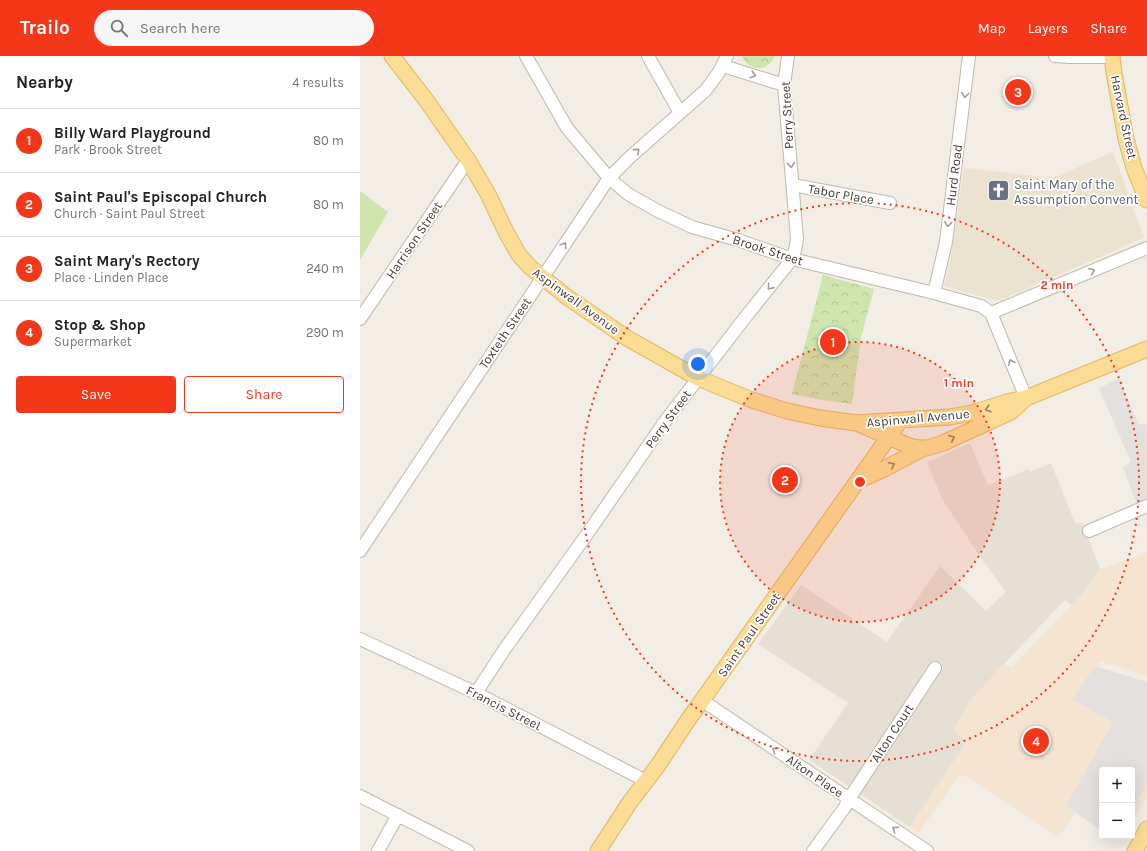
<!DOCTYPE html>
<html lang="en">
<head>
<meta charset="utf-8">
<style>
	body { margin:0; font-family:Karla,sans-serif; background:#f6f6f6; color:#202124 }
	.controls { position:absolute; right:12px; bottom:12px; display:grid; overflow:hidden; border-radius:4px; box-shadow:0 4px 16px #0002 }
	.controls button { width:36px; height:36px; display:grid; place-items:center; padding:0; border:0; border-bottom:1px solid #e0e0e0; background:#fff; color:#202124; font:20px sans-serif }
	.you { position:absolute; left:338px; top:308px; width:14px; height:14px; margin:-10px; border:3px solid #fff; border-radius:50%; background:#1a73e8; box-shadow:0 0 0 6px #1a73e833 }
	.badge { display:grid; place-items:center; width:26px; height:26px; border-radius:50%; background:#f43619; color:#fff; font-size:13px; font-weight:700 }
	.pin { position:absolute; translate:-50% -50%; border:2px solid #fff; box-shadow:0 1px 4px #0006 }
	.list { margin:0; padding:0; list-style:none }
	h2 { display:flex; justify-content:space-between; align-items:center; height:52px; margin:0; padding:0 16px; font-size:17px }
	h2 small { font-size:13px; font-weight:400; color:#757577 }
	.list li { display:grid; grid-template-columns:26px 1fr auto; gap:12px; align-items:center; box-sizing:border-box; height:64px; padding:0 16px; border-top:1px solid #e0e0e0 }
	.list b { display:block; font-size:15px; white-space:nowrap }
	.list p { margin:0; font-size:13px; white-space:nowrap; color:#757577 }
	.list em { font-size:13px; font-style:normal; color:#757577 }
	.actions { display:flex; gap:8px; padding:12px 16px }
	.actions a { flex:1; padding:9px 0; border:1px solid #f43619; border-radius:4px; text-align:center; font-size:14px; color:#f43619 }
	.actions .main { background:#f43619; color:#fff }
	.icon { flex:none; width:22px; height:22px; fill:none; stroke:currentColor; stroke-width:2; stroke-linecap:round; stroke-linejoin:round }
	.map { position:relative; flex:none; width:787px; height:795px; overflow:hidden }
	header { display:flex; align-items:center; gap:24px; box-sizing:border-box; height:56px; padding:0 20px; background:#f43619; color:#fff }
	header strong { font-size:19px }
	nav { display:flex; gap:22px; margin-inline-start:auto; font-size:14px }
	.search { width:280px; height:36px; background:#f6f6f6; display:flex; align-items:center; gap:10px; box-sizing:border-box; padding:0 14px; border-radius:22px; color:#757577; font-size:15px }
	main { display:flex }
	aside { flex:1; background:#fff }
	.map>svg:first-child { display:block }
	.residential { fill:#e6dfd3 }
	.commercial { fill:#f4e4d0 }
	.education { fill:#ebe2cf }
	.park { fill:url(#park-crowns) }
	.garden { fill:#cee5ae }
	.parking { fill:#e3e0dd }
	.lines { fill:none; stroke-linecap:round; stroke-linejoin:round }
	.minor-casing { stroke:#c0b8ab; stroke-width:14 }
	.major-casing { stroke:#e0b865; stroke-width:17 }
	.minor { stroke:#fff; stroke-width:12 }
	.major { stroke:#fbdc94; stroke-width:15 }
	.oneway { stroke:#a29e9a }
	.oneway2 { stroke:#968560 }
	.ring { fill:none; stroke:#f43619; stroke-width:2; stroke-dasharray:2 4 }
	.labels { text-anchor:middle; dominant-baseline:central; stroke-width:3.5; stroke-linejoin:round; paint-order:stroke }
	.street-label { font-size:13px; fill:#443e35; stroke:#fff }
	.worship-label { font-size:13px; fill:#5b616d; stroke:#fff; text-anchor:start }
	.centre { fill:#f43619; stroke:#fff; stroke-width:2 }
	.ring-label { font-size:12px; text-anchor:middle; font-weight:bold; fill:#f43619; stroke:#fff; stroke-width:3.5; stroke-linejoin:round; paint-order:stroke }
</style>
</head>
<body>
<header>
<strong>Trailo</strong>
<div class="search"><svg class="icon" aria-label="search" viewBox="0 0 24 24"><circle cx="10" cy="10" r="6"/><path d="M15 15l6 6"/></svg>Search here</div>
<nav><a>Map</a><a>Layers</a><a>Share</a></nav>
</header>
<main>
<aside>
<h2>Nearby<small>4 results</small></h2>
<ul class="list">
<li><span class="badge">1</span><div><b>Billy Ward Playground</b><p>Park · Brook Street</p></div><em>80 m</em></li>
<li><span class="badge">2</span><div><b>Saint Paul's Episcopal Church</b><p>Church · Saint Paul Street</p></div><em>80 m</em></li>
<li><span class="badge">3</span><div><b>Saint Mary's Rectory</b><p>Place · Linden Place</p></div><em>240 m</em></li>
<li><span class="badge">4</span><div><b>Stop &amp; Shop</b><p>Supermarket</p></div><em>290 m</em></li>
</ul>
<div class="actions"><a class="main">Save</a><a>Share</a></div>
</aside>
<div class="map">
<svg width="787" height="795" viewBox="0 0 787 795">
	<defs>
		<pattern id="park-crowns" width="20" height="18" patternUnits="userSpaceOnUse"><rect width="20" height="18" fill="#cee5ae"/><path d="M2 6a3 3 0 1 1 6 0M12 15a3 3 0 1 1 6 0" fill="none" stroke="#b2c696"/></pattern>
	</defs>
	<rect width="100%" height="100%" fill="#f2eee5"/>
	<path class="residential" d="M610,387L628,429L669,413L670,416L691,407L715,467H723L740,513L719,542L712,549L705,544L661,590L609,646L608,685L550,771L449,704L488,647L398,588L441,529L527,586L580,510L626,555L646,536L621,502L582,443L567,406Z"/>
	<path class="commercial" d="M787,497V620L740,605L720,649L787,682V740L772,766V714H742V775L715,757L698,781L608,721L600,720L596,723L559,777L550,771L607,685L593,675L609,646L644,608L652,611L719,542L740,513Z"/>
	<path class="education" d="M753,96L784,182L638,245L584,230L590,206L604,112L693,122Z"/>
	<path class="park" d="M382,0H415C408,16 389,16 382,0Z
		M463,219L514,233L501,281L492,348L462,344L432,338Z"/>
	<path class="garden" d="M0,135L28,156L0,204Z"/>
	<path class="parking" d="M759,323L779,369L785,367L787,372V450L779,454L763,411L771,406L739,332Z
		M735,610L787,626V728L772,755V714H742V774L706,750L753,666L712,644Z"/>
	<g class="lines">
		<defs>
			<path id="minor" d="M166,0L207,72L249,122L268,138L298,155L332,171L378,184L432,203L574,237L621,250L631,257L666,342
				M288,0L320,57
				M695,0L710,1H752
				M363,10L424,29
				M433,129L530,147
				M574,237L586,186L609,0
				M631,257L787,192
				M0,263L108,104
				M729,475L787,450
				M0,495L249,122L270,101L346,34L359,16L367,0
				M0,583L116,637L286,725
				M116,637L144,594L225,481L306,364L384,263L432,203L435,194L437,183L424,29L428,0
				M343,645L567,795
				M0,740L108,795
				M18,795L38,759
				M453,795L485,751L489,743L575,612"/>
			<path id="major" d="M32,0L66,44L108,104L128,138L146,176L159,199L170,211L207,241L267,282L338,322L389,343L427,355L460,362L496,367L590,361L612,357L647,346L666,342L787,293
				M752,0L754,17L766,83L774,112L787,144
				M499,368L549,390L559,392H567L583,387L651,356L665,343
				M500,424L524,413L564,392
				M238,795L270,746L299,708L326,667L540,365
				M775,795L787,773"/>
		</defs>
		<use href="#minor" class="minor-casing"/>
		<use href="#major" class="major-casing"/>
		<use href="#minor" class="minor"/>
		<use href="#major" class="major"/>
	</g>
	<defs><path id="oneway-chevron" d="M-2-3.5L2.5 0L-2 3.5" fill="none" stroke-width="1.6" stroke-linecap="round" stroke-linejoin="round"/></defs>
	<g class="oneway">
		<use href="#oneway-chevron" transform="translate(393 19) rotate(17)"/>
		<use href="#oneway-chevron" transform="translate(605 39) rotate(97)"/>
		<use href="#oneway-chevron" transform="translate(277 95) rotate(-41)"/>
		<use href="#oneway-chevron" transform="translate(431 109) rotate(85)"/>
		<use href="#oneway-chevron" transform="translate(588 168) rotate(97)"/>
		<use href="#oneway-chevron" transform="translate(204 189) rotate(-56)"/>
		<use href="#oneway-chevron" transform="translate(732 215) rotate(-23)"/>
		<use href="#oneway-chevron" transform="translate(410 231) rotate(129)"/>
		<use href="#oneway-chevron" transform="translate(651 306) rotate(-113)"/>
		<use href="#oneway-chevron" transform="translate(415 694) rotate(-147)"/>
		<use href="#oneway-chevron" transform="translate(535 773) rotate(-146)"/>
	</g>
	<g class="oneway2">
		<use href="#oneway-chevron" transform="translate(628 353) rotate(163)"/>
		<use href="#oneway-chevron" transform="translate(592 382) rotate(-24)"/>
		<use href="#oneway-chevron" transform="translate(532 409) rotate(-27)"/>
	</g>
	<circle cx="500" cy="426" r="140" fill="#f43619" fill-opacity=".12"/>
	<g class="ring">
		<circle cx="500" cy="426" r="140"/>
		<circle cx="500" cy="426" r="279"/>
	</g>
	<defs>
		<symbol id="church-square" viewBox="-11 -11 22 22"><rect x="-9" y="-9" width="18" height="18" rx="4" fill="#6b7280" stroke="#fff"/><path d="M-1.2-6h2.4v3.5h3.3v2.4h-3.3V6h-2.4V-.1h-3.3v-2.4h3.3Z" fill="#fff"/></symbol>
	</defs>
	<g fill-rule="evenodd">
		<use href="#church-square" x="626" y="122" width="25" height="25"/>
	</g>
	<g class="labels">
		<g class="street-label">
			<text transform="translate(427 59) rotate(-93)">Perry Street</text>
			<text transform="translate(764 61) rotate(78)">Harvard Street</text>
			<text transform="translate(594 119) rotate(-83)">Hurd Road</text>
			<text transform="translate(481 138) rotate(10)">Tabor Place</text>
			<text transform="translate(54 184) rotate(-56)">Harrison Street</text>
			<text transform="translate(408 194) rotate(18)">Brook Street</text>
			<text transform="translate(216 245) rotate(36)">Aspinwall Avenue</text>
			<text transform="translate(145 277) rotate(-56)">Toxteth Street</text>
			<text transform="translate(558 362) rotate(-5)">Aspinwall Avenue</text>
			<text transform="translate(308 363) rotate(-54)">Perry Street</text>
			<text transform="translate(389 579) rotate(-55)">Saint Paul Street</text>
			<text transform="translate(144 652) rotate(27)">Francis Street</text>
			<text transform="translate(532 677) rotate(-57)">Alton Court</text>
			<text transform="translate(455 720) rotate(34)">Alton Place</text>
		</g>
		<g class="worship-label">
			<text x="654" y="128">Saint Mary of the<tspan x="654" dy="15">Assumption Convent</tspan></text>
		</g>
	</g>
	<circle cx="500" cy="426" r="6" class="centre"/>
	<g class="ring-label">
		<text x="697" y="233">2 min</text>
		<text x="599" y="331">1 min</text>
	</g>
</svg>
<div class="controls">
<button>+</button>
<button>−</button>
</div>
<div class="you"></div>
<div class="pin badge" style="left:473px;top:286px">1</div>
<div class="pin badge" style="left:425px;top:424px">2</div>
<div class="pin badge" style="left:658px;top:36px">3</div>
<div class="pin badge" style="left:676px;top:685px">4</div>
</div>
</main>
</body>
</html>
